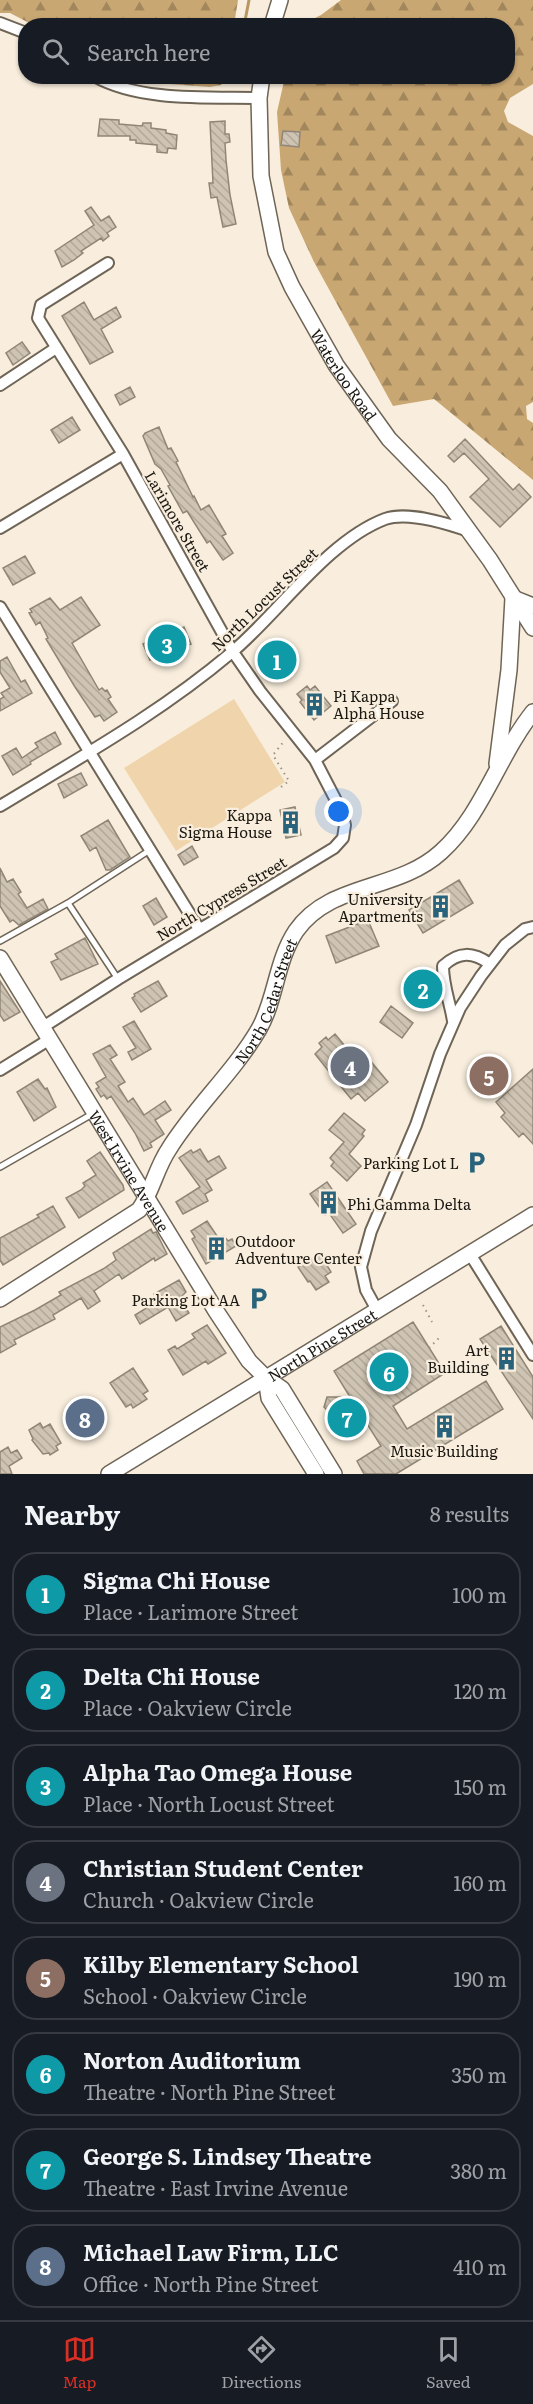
<!DOCTYPE html>
<html lang="en">
<head>
<meta charset="utf-8">
<style>
	body { margin:0; font-family:Literata,serif; background:#242831; color:#f1f3f6 }
	.you { position:absolute; left:339px; top:812px; width:21px; height:21px; margin:-15px; border:4px solid #fff; border-radius:50%; background:#1a73e8; box-shadow:0 0 0 9px #1a73e833 }
	.badge { display:grid; place-items:center; width:39px; height:39px; border-radius:50%; background:#d93025; color:#fff; font-size:20px; font-weight:700 }
	.pin { position:absolute; translate:-50% -50%; border:3px solid #fff; box-shadow:0 2px 6px #0006 }
	.list { margin:0; padding:0; list-style:none }
	h2 { display:flex; justify-content:space-between; align-items:center; height:78px; margin:0; padding:0 24px; font-size:26px }
	h2 small { font-size:20px; font-weight:400; color:#9ea1a6 }
	.list li { display:grid; grid-template-columns:39px 1fr auto; gap:18px; align-items:center; box-sizing:border-box; height:84px; margin:0 12px 12px; padding:0 12px; border:2px solid #363941; border-radius:24px }
	.list b { display:block; font-size:22px; white-space:nowrap }
	.list p { margin:0; font-size:20px; white-space:nowrap; color:#9ea1a6 }
	.list em { font-size:20px; font-style:normal; color:#9ea1a6 }
	.icon { flex:none; width:33px; height:33px; fill:none; stroke:currentColor; stroke-width:2; stroke-linecap:round; stroke-linejoin:round }
	.map { position:relative; flex:none; width:533px; height:1474px; overflow:hidden }
	.search { position:absolute; background:#171b24; box-shadow:0 2px 4px #0004; left:18px; right:18px; top:18px; height:66px; display:flex; align-items:center; gap:15px; box-sizing:border-box; padding:0 21px; border-radius:24px; color:#9ea1a6; font-size:22px }
	.sheet { height:846px; background:#171b24 }
	nav { display:flex; justify-content:space-around; align-items:center; box-sizing:border-box; height:84px; border-top:2px solid #363941; background:#171b24; font-size:16px; color:#9ea1a6 }
	nav a { display:grid; justify-items:center; gap:3px }
	nav .on { color:#d93025 }
	.map>svg:first-child { display:block }
	.grass { fill:#f0d5ac }
	.forest { fill:url(#forest-firs) }
	.lines { fill:none; stroke-linecap:round; stroke-linejoin:round }
	.stream { stroke:#b89763; stroke-width:3 }
	.building { fill:url(#building-back-hatch); stroke:#908677; stroke-width:1.5 }
	.lane-casing { stroke:#6f6557; stroke-width:8 }
	.street-casing { stroke:#6f6557; stroke-width:14 }
	.secondary-casing { stroke:#6f6557; stroke-width:18 }
	.path { stroke:#9b9387; stroke-width:2; stroke-dasharray:1.5 4.5; stroke-linecap:butt }
	.lane { stroke:#fff; stroke-width:5 }
	.street { stroke:#fff; stroke-width:10 }
	.secondary { stroke:#fff; stroke-width:15 }
	.labels { text-anchor:middle; dominant-baseline:central; stroke-width:4.5; stroke-linejoin:round; paint-order:stroke }
	.street-label { font-size:15px; fill:#1b1812; stroke:#f9eedd }
	.poi-label { font-size:15px; fill:#1b1812; stroke:#f9eedd; text-anchor:end }
</style>
</head>
<body>
<div class="map">
<svg width="533" height="1474" viewBox="0 0 533 1474">
	<defs>
		<pattern id="forest-firs" width="22" height="20" patternUnits="userSpaceOnUse" patternTransform="scale(1.5)"><rect width="22" height="20" fill="#c9a773"/><path d="M5 1l3.5 6h-7zM16 11l3.5 6h-7z" fill="#a2875d"/></pattern>
		<pattern id="building-back-hatch" width="6" height="6" patternUnits="userSpaceOnUse" patternTransform="scale(1.5)"><rect width="6" height="6" fill="#cfc4b3"/><path d="M-1 5l2 2M0 0l6 6M5-1l2 2" fill="none" stroke="#b1a899"/></pattern>
	</defs>
	<rect width="100%" height="100%" fill="#f9eedd"/>
	<path class="grass" d="M234,699L285,782L176,851L124,768Z"/>
	<path class="forest" d="M0,0H238L234,25L35,26L10,13H0Z
		M341,0H533V84L510,98L504,111L508,122L533,136V402L526,406L527,419L533,423V480L434,399L393,406L314,262L289,208L281,170L277,112L285,77L508,76V26L301,25L321,15Z
		M121,77H226L221,85L210,87L141,82Z"/>
	<g class="lines">
		<path class="stream" d="M244,26L249,0
			M234,78L235,76"/>
	</g>
	<path class="building" d="M100,119L119,120V124L142,126L143,123H151V128L166,130V133L177,135L176,149L168,148L167,153L157,152V145L136,143V140H130V136H98Z
		M225,121V134H229L230,142L225,143L226,160L230,195L236,224L223,227L217,197L211,198L209,183H213L210,122Z
		M283,131L300,132L299,147L281,145Z
		M91,207L101,221L109,216L116,227L107,233L109,236L103,241L101,238L81,251L83,253L74,260L62,267L55,251L94,225L85,211Z
		M84,302L94,320L116,307L121,317L101,329L113,352L90,364L62,316Z
		M22,342L30,353L13,365L6,353Z
		M130,387L135,397L120,405L115,395Z
		M72,417L80,430L59,443L51,430Z
		M159,427L168,449L171,448L178,461L176,462L193,497L194,496L201,510L209,505L226,534L222,536L233,553L223,560L210,541L207,543L187,511L183,513L168,486L170,485L161,469L155,464L143,436L145,433Z
		M465,439L513,490L519,484L531,497L500,527L470,497L489,479L464,453L454,462L448,456Z
		M25,556L35,573L13,585L3,568Z
		M81,597L100,625L72,643L99,690L102,688L105,691L107,690L111,697L108,699L117,712L104,721L100,715L95,717L75,687L46,639L48,638L40,622L36,625L29,613L32,612L30,609L50,598L60,610Z
		M184,627L191,644L150,660L143,644Z
		M274,645L291,663L279,674L262,656Z
		M7,657L21,682L25,680L32,693L0,711V699L4,697L1,693L10,688L0,672V661Z
		M307,686L310,690L315,686L331,706L314,720L300,702L302,700L297,694Z
		M55,732L61,744L30,762L31,764L13,775L2,756L16,748L22,758L38,747L35,743Z
		M81,773L87,785L64,798L58,784Z
		M295,807L301,835L286,838L280,810Z
		M108,820L130,857L110,870H106L96,847L90,851L81,836Z
		M192,846L198,857L184,865L178,855Z
		M0,868L7,882L13,879L21,892L18,894L27,908L43,899L48,909L19,925L13,920L10,922L0,906Z
		M459,880L473,903L423,933L409,910Z
		M156,898L167,917L154,925L143,906Z
		M368,920L379,946L336,963L326,936Z
		M85,938L98,964L61,980L51,962L58,959L55,954Z
		M413,971L437,980L439,991L433,1006L404,995Z
		M0,981L20,1012L4,1021L0,1015Z
		M158,981L167,996L141,1012L132,998L135,996L134,994Z
		M391,1006L413,1023L402,1038L380,1022Z
		M134,1021L151,1049L132,1060L128,1052L136,1048L123,1027Z
		M335,1034L355,1058L363,1052L388,1082L365,1101L358,1093L351,1099L315,1054L322,1047L319,1043L326,1037L328,1040Z
		M110,1045L117,1055L110,1059L125,1082L118,1086L128,1102L133,1098L144,1115L165,1101L171,1110L155,1120L164,1134L150,1143L152,1147L144,1151L135,1133L111,1096L107,1099L104,1095L101,1097L96,1089L99,1087L96,1083L106,1077L93,1054Z
		M533,1069V1144L523,1133L519,1137L501,1117L505,1113L496,1102Z
		M38,1079L45,1089L47,1088L56,1107L34,1121L17,1092Z
		M344,1113L365,1130L362,1134L364,1136L349,1154L361,1166L347,1181L331,1166L334,1162L330,1158L344,1142L329,1130Z
		M200,1149L208,1162L219,1156L226,1168L206,1180L212,1190L205,1194L208,1201L183,1214L176,1202L200,1187L179,1158L191,1150L193,1153Z
		M100,1152L123,1185L124,1190L79,1218L66,1198L81,1190L85,1186L83,1183L96,1175L87,1161Z
		M327,1182L356,1224L343,1233L329,1213L325,1215L310,1194Z
		M53,1206L65,1227L3,1265L0,1260V1238L39,1217L37,1215Z
		M207,1221L219,1239L224,1236L228,1241L232,1239L236,1246L206,1264L192,1239L195,1237L191,1231Z
		M151,1229L153,1233L156,1232L167,1254L155,1261L154,1258L122,1279L119,1274L94,1291L100,1301L88,1309L81,1298L53,1315L55,1319L14,1340L16,1344L0,1353V1327L35,1310L61,1295L59,1292L103,1269L116,1260L113,1253Z
		M320,1254L331,1272L325,1276L329,1282L316,1290L310,1281L308,1282L298,1267Z
		M179,1280L186,1292L180,1298L189,1313L176,1321L168,1307L140,1324L135,1315L158,1301L154,1294Z
		M413,1322L445,1373L393,1406L407,1429L486,1381L503,1409L396,1474H364L357,1461L381,1446L366,1422L341,1438L329,1420L333,1416L324,1407L327,1397H350L334,1371Z
		M207,1325L226,1353L208,1364L206,1361L183,1375L168,1350L175,1346L177,1349L195,1338L192,1334Z
		M501,1326L533,1377V1419L480,1339Z
		M133,1368L148,1391L143,1394L147,1399L133,1408L131,1404L126,1407L110,1383Z
		M88,1406L97,1421L83,1430L74,1414Z
		M40,1423L43,1428L50,1424L61,1443L56,1446L58,1450L50,1455L49,1453L43,1454L32,1440L33,1439L29,1430Z
		M8,1447L11,1453L17,1450L22,1458L9,1466L12,1474H0V1452Z"/>
	<g class="lines">
		<defs>
			<path id="lane" d="M68,903L118,979
				M0,941L68,903L150,850
				M0,1167L94,1113"/>
			<path id="street" d="M0,23L26,33
				M94,76C140,102 208,97 259,98
				M0,385L56,348
				M0,528L123,454
				M0,607L199,929
				M315,760L392,701
				M0,806C79,758 160,713 231,653C278,614 327,541 385,519C408,511 446,523 469,531
				M453,1021C450,1002 443,986 443,966C459,951 473,952 490,964
				M43,1027L118,979L334,848L343,838L345,825L342,812L315,760L260,691L233,652L123,454L38,318L41,305L108,263
				M0,1070L50,1039
				M470,1254L533,1355
				M377,1310L366,1290L361,1267L371,1231L416,1125L440,1054L460,1008L481,976L505,945L525,929L533,927"/>
			<g id="secondary">
				<path d="M272,26L280,0"/>
				<path id="s1" d="M262,76L259,98L261,176L276,252L292,287L336,365L389,439L440,491L490,560L533,628"/>
				<path d="M497,764L509,670L513,598L533,606"/>
				<path id="s2" d="M0,958L216,1311L249,1361L266,1378L282,1389L334,1474"/>
				<path id="s3" d="M0,1299L139,1210C152,1192 156,1168 169,1149C195,1107 234,1072 259,1029C276,999 276,961 296,931C330,882 397,892 441,852C483,814 498,756 533,712"/>
				<path d="M266,1378L269,1398L316,1474"/>
				<path id="s4" d="M109,1474L533,1215"/>
			</g>
		</defs>
		<use href="#lane" class="lane-casing"/>
		<use href="#street" class="street-casing"/>
		<use href="#secondary" class="secondary-casing"/>
		<path class="path" d="M281,787L289,781L273,755L285,740
			M423,1305L432,1322
			M429,1348L440,1337"/>
		<use href="#lane" class="lane"/>
		<use href="#street" class="street"/>
		<use href="#secondary" class="secondary"/>
	</g>
	<defs>
		<symbol id="building-bare" viewBox="-9 -9 18 18"><path d="M-4-6H4V6H1V3H-1V6H-4ZM-2.5-4.3h1.7v1.8h-1.7ZM.8-4.3h1.7v1.8H.8ZM-2.5-1h1.7V.8h-1.7ZM.8-1h1.7V.8H.8Z" fill="#28637b" stroke="#f9eedd" stroke-width="2.5" paint-order="stroke"/></symbol>
		<symbol id="parking-bare" viewBox="-9 -9 18 18"><path d="M-3.5-5.5H1a3.5 3.5 0 0 1 0 7H-1V5.5H-3.5ZM-1-3.4V-.6H.8a1.4 1.4 0 0 0 0-2.8Z" fill="#28637b" stroke="#f9eedd" stroke-width="2.5" paint-order="stroke"/></symbol>
	</defs>
	<g fill-rule="evenodd">
		<use href="#building-bare" x="298" y="688" width="33" height="33"/>
		<use href="#building-bare" x="274" y="806" width="33" height="33"/>
		<use href="#building-bare" x="424" y="890" width="33" height="33"/>
		<use href="#parking-bare" x="460" y="1146" width="33" height="33"/>
		<use href="#building-bare" x="312" y="1186" width="33" height="33"/>
		<use href="#building-bare" x="200" y="1232" width="33" height="33"/>
		<use href="#parking-bare" x="242" y="1282" width="33" height="33"/>
		<use href="#building-bare" x="490" y="1342" width="33" height="33"/>
		<use href="#building-bare" x="428" y="1410" width="33" height="33"/>
	</g>
	<g class="labels">
		<g class="street-label">
			<text stroke="none"><textPath href="#s1" startOffset="318">Waterloo Road</textPath></text>
			<text transform="translate(178 521) rotate(60)">Larimore Street</text>
			<text transform="translate(264 599) rotate(-44)">North Locust Street</text>
			<text transform="translate(221 898) rotate(-31)">North Cypress Street</text>
			<text stroke="none"><textPath href="#s3" startOffset="412">North Cedar Street</textPath></text>
			<text stroke="none"><textPath href="#s2" startOffset="249">West Irvine Avenue</textPath></text>
			<text stroke="none"><textPath href="#s4" startOffset="249">North Pine Street</textPath></text>
		</g>
		<g class="poi-label">
			<text x="333" y="695" text-anchor="start">Pi Kappa<tspan x="333" dy="17">Alpha House</tspan></text>
			<text x="272" y="814">Kappa<tspan x="272" dy="17">Sigma House</tspan></text>
			<text x="423" y="898">University<tspan x="423" dy="17">Apartments</tspan></text>
			<text x="459" y="1162">Parking Lot L</text>
			<text x="347" y="1203" text-anchor="start">Phi Gamma Delta</text>
			<text x="235" y="1240" text-anchor="start">Outdoor<tspan x="235" dy="17">Adventure Center</tspan></text>
			<text x="240" y="1299">Parking Lot AA</text>
			<text x="489" y="1349">Art<tspan x="489" dy="17">Building</tspan></text>
			<text x="444" y="1450" text-anchor="middle">Music Building</text>
		</g>
	</g>
</svg>
<div class="you"></div>
<div class="pin badge" style="left:277px;top:660px;background:#0f9aa8">1</div>
<div class="pin badge" style="left:423px;top:989px;background:#0f9aa8">2</div>
<div class="pin badge" style="left:167px;top:644px;background:#0f9aa8">3</div>
<div class="pin badge" style="left:350px;top:1066px;background:#6b7280">4</div>
<div class="pin badge" style="left:489px;top:1076px;background:#8d6e63">5</div>
<div class="pin badge" style="left:389px;top:1372px;background:#0f9aa8">6</div>
<div class="pin badge" style="left:347px;top:1418px;background:#0f9aa8">7</div>
<div class="pin badge" style="left:85px;top:1418px;background:#5c6f8a">8</div>
<div class="search"><svg class="icon" aria-label="search" viewBox="0 0 24 24"><circle cx="10" cy="10" r="6"/><path d="M15 15l6 6"/></svg>Search here</div>
</div>
<section class="sheet">
<h2>Nearby<small>8 results</small></h2>
<ul class="list">
<li><span class="badge" style="background:#0f9aa8">1</span><div><b>Sigma Chi House</b><p>Place · Larimore Street</p></div><em>100 m</em></li>
<li><span class="badge" style="background:#0f9aa8">2</span><div><b>Delta Chi House</b><p>Place · Oakview Circle</p></div><em>120 m</em></li>
<li><span class="badge" style="background:#0f9aa8">3</span><div><b>Alpha Tao Omega House</b><p>Place · North Locust Street</p></div><em>150 m</em></li>
<li><span class="badge" style="background:#6b7280">4</span><div><b>Christian Student Center</b><p>Church · Oakview Circle</p></div><em>160 m</em></li>
<li><span class="badge" style="background:#8d6e63">5</span><div><b>Kilby Elementary School</b><p>School · Oakview Circle</p></div><em>190 m</em></li>
<li><span class="badge" style="background:#0f9aa8">6</span><div><b>Norton Auditorium</b><p>Theatre · North Pine Street</p></div><em>350 m</em></li>
<li><span class="badge" style="background:#0f9aa8">7</span><div><b>George S. Lindsey Theatre</b><p>Theatre · East Irvine Avenue</p></div><em>380 m</em></li>
<li><span class="badge" style="background:#5c6f8a">8</span><div><b>Michael Law Firm, LLC</b><p>Office · North Pine Street</p></div><em>410 m</em></li>
</ul>
</section>
<nav>
<a class="on"><svg class="icon" aria-label="map" viewBox="0 0 24 24"><path d="M3 6l6-2 6 2 6-2v14l-6 2-6-2-6 2zM9 4v14M15 6v14"/></svg>Map</a>
<a><svg class="icon" aria-label="directions" viewBox="0 0 24 24"><path d="M12 3l9 9-9 9-9-9zM9 14v-3h6M13 9l2 2-2 2"/></svg>Directions</a>
<a><svg class="icon" aria-label="saved" viewBox="0 0 24 24"><path d="M7 4h10v16l-5-4-5 4z"/></svg>Saved</a>
</nav>
</body>
</html>
